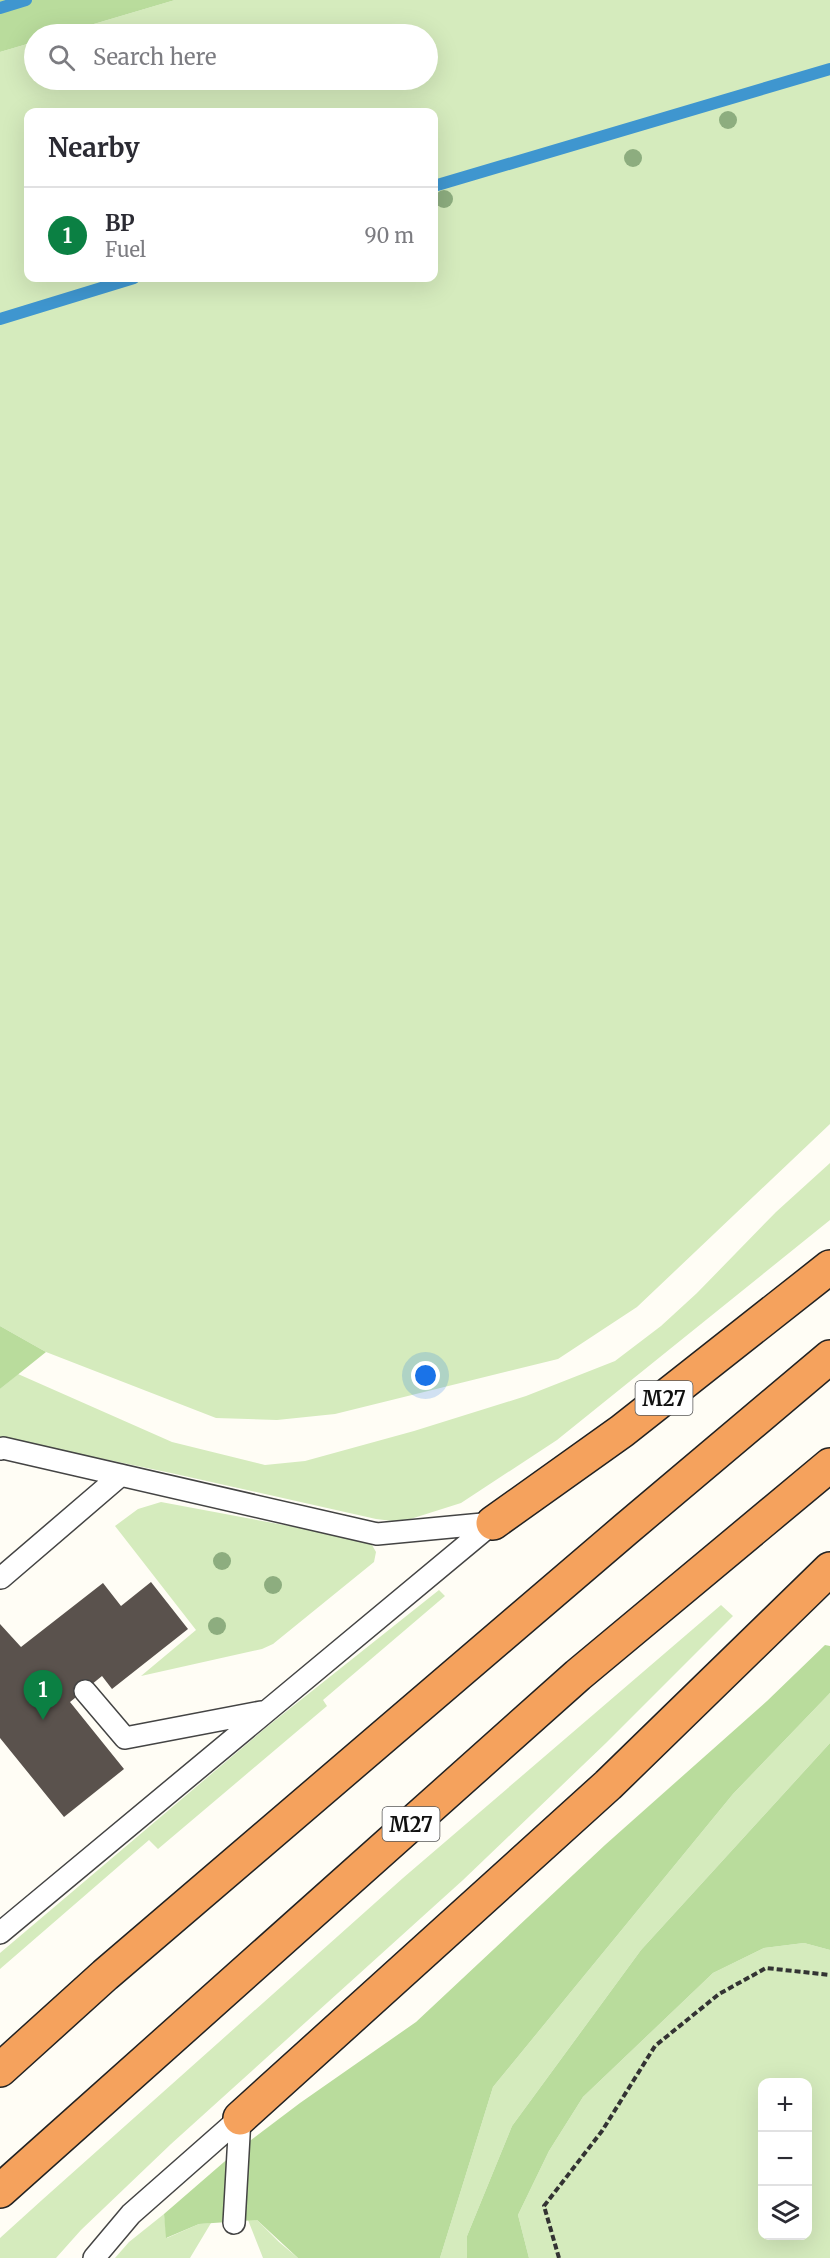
<!DOCTYPE html>
<html lang="en">
<head>
<meta charset="utf-8">
<style>
	body { margin:0; font-family:Merriweather,serif; background:#f2f2f3; color:#2b2b33 }
	.controls { position:absolute; right:18px; bottom:18px; display:grid; overflow:hidden; border-radius:12px; box-shadow:0 6px 24px #0002 }
	.controls button { width:54px; height:54px; display:grid; place-items:center; padding:0; border:0; border-bottom:2px solid #e1e1e2; background:#fff; color:#2b2b33; font:30px sans-serif }
	.you { position:absolute; left:426px; top:1376px; width:21px; height:21px; margin:-15px; border:4px solid #fff; border-radius:50%; background:#1a73e8; box-shadow:0 0 0 9px #1a73e833 }
	.badge { display:grid; place-items:center; width:39px; height:39px; border-radius:50%; background:#0b8043; color:#fff; font-size:20px; font-weight:700 }
	.pin { position:absolute; translate:-50% -50px; filter:drop-shadow(0 2px 3px #0008) }
	.pin::after { content:''; position:absolute; top:32px; width:21px; height:18px; background:inherit; clip-path:polygon(0 0,100% 0,50% 100%) }
	.list { margin:0; padding:0; list-style:none }
	h2 { display:flex; justify-content:space-between; align-items:center; height:78px; margin:0; padding:0 24px; font-size:26px }
	h2 small { font-size:20px; font-weight:400; color:#7c7c81 }
	.list li { display:grid; grid-template-columns:39px 1fr auto; gap:18px; align-items:center; box-sizing:border-box; height:96px; padding:0 24px; border-top:2px solid #e1e1e2 }
	.list b { display:block; font-size:22px; white-space:nowrap }
	.list p { margin:0; font-size:20px; white-space:nowrap; color:#7c7c81 }
	.list em { font-size:20px; font-style:normal; color:#7c7c81 }
	.icon { flex:none; width:33px; height:33px; fill:none; stroke:currentColor; stroke-width:2; stroke-linecap:round; stroke-linejoin:round }
	.map { position:relative; flex:none; width:830px; height:2258px; overflow:hidden }
	.search { position:absolute; background:#fff; box-shadow:0 6px 24px #0002; left:24px; top:24px; width:414px; height:66px; display:flex; align-items:center; gap:15px; box-sizing:border-box; padding:0 21px; border-radius:33px; color:#7c7c81; font-size:22px }
	.panel { position:absolute; background:#fff; box-shadow:0 6px 24px #0002; left:24px; top:108px; width:414px; height:174px; border-radius:12px }
	.map>svg:first-child { display:block }
	.green { fill:#d5ebbd; fill-rule:evenodd }
	.forest { fill:#b9dc9c }
	.lines { fill:none; stroke-linecap:round; stroke-linejoin:round }
	.stream { stroke:#3f96cf; stroke-width:12 }
	.building { fill:#5a524d }
	.lane-casing { stroke:#444; stroke-width:24 }
	.highway-casing { stroke:#222; stroke-width:36 }
	.path { stroke:#333; stroke-width:4; stroke-dasharray:6 3; stroke-linecap:butt }
	.lane { stroke:#fff; stroke-width:21 }
	.highway { stroke:#f5a25d; stroke-width:33 }
	.tree { fill:#8dad7f }
	.labels { text-anchor:middle; dominant-baseline:central; stroke-width:6; stroke-linejoin:round; paint-order:stroke }
	.shield { fill:#fff; stroke:#585858; stroke-width:1.5 }
	.shield-label { font-size:20px; font-weight:bold; fill:#111 }
</style>
</head>
<body>
<div class="map">
<svg width="830" height="2258" viewBox="0 0 830 2258">
	<rect width="100%" height="100%" fill="#fffdf5"/>
	<path class="green" d="M175,0H830V1124L637,1307L558,1359L335,1414L277,1420L216,1418L46,1352L0,1326V52L34,42V80H428V34H60ZM28,112H434V278H28Z
		M830,1163V1220L557,1440L461,1503L401,1522L376,1519L171,1473L17,1441L0,1442V1389L18,1374L172,1442L265,1465L305,1461L414,1431L526,1396L615,1361L661,1326L697,1293L776,1212Z
		M161,1502L359,1539L372,1545L376,1552L374,1562L273,1644L262,1649L141,1676L196,1630L115,1526L138,1509Z
		M439,1590L445,1596L323,1700L327,1706L158,1849L149,1840L0,1969V1953L268,1726Z
		M721,1605L733,1616L606,1743L463,1880L171,2144L81,2230L56,2258H0V2238L42,2200L403,1878Z
		M830,1693V1743L641,1950L512,2126L467,2236V2258H440L493,2087L733,1794Z
		M804,1943L830,1950V2258H529L518,2215L549,2151L583,2097L713,1973L764,1948ZM762,2082H808V2236H762Z
		M164,2214L167,2238L199,2224L211,2223L190,2258H115L129,2242Z
		M248,2220H257L279,2242L298,2258H263Z"/>
	<path class="forest" d="M0,0H175L60,34H34V42L0,52Z
		M0,1326L46,1352L0,1389Z
		M825,1645L830,1646V1693L733,1794L493,2087L440,2258H298L257,2220L199,2224L166,2238L164,2214L239,2149L300,2103L416,2022L605,1845L767,1701Z
		M830,1743V1950L804,1943L764,1948L713,1973L583,2097L549,2151L518,2215L529,2258H467V2236L512,2126L641,1950Z"/>
	<g class="lines">
		<path class="stream" d="M0,8L26,0
			M434,186L830,69
			M0,319L134,278"/>
	</g>
	<path class="building" d="M151,1582L188,1629L112,1689L102,1676L70,1702L124,1769L64,1817L0,1738V1624L21,1647L103,1583L121,1606Z"/>
	<g class="lines">
		<defs>
			<path id="lane" d="M0,1449L3,1448L377,1534L493,1523
				M1,1578L121,1475
				M85,1691L125,1738L261,1712
				M0,1933L493,1523
				M234,2223L240,2118
				M94,2258L131,2214L240,2118"/>
			<path id="highway" d="M493,1523L622,1431L830,1267
				M0,2070L105,1975L626,1529L830,1357
				M240,2118L608,1785L830,1569
				M0,2191L578,1675L830,1465"/>
		</defs>
		<use href="#lane" class="lane-casing"/>
		<use href="#highway" class="highway-casing"/>
		<path class="path" d="M559,2258L544,2206L602,2131L655,2046L719,1994L766,1968L830,1975"/>
		<use href="#lane" class="lane"/>
		<use href="#highway" class="highway"/>
	</g>
	<g class="tree">
		<circle cx="728" cy="120" r="9"/>
		<circle cx="633" cy="158" r="9"/>
		<circle cx="444" cy="199" r="9"/>
		<circle cx="222" cy="1561" r="9"/>
		<circle cx="273" cy="1585" r="9"/>
		<circle cx="217" cy="1626" r="9"/>
	</g>
	<g class="labels">
		<g class="shield">
			<rect x="635.5" y="1381" width="57" height="34" rx="4.5"/>
			<rect x="382.5" y="1807" width="57" height="34" rx="4.5"/>
		</g>
		<g class="shield-label">
			<text x="664" y="1398">M27</text>
			<text x="411" y="1824">M27</text>
		</g>
	</g>
</svg>
<div class="controls">
<button>+</button>
<button>−</button>
<button><svg class="icon" aria-label="layers" viewBox="0 0 24 24"><path d="M12 4l9 5-9 5-9-5zM3 14l9 5 9-5"/></svg></button>
</div>
<div class="you"></div>
<div class="pin badge" style="left:43px;top:1720px">1</div>
<div class="search"><svg class="icon" aria-label="search" viewBox="0 0 24 24"><circle cx="10" cy="10" r="6"/><path d="M15 15l6 6"/></svg>Search here</div>
<section class="panel">
<h2>Nearby<small></small></h2>
<ul class="list">
<li><span class="badge">1</span><div><b>BP</b><p>Fuel</p></div><em>90 m</em></li>
</ul>
</section>
</div>
</body>
</html>
